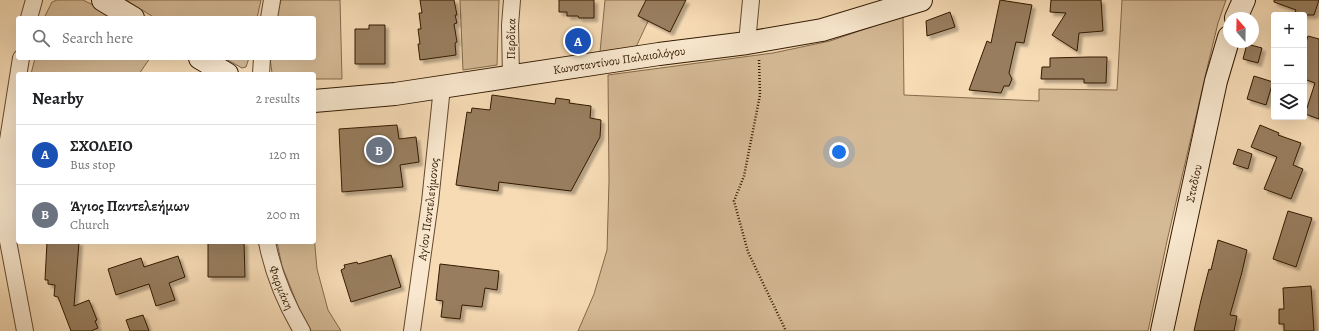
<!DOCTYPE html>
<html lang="en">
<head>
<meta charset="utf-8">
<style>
	body { margin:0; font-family:Alegreya,serif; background:#f6f6f6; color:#202124 }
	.controls { position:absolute; right:12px; top:12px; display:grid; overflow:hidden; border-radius:4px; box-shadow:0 4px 16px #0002 }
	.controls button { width:36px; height:36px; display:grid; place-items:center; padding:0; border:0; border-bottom:1px solid #e0e0e0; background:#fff; color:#202124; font:20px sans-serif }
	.compass { position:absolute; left:1223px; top:12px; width:36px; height:36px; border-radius:50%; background:#fff; box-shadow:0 4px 16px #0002; rotate:340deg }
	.you { position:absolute; left:839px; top:152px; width:14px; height:14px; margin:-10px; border:3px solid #fff; border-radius:50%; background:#1a73e8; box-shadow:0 0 0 6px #1a73e833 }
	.badge { display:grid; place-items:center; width:26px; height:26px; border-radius:50%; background:#8f2418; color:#fff; font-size:13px; font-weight:700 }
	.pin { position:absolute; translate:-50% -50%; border:2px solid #fff; box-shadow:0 1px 4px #0006 }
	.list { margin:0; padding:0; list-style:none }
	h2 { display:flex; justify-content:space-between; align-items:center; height:52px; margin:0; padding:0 16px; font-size:17px }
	h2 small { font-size:13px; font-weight:400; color:#757577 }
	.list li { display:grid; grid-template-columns:26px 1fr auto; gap:12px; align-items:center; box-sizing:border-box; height:60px; padding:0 16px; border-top:1px solid #e0e0e0 }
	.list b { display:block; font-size:15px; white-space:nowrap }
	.list p { margin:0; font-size:13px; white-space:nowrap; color:#757577 }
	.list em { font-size:13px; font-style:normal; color:#757577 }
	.icon { flex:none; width:22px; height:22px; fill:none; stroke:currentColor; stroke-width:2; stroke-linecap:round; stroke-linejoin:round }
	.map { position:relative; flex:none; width:1319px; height:331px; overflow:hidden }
	.search { position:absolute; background:#fff; box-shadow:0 4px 16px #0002; left:16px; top:16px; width:300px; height:44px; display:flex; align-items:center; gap:10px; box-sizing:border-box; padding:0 14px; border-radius:4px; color:#757577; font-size:15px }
	.panel { position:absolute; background:#fff; box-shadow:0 4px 16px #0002; left:16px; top:72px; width:300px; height:172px; border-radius:4px }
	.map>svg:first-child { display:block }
	.green { fill:#d5ba96; stroke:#846a4b }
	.building { fill:#987e5e; stroke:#331a00; filter:url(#shadow) }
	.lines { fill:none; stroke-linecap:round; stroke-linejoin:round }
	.street-casing { stroke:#644a2d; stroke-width:18 }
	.secondary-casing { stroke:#331a00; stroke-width:24 }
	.path { stroke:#331a00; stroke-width:2.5; stroke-dasharray:1 2; stroke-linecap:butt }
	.street { stroke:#f9e8cf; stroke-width:16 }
	.secondary { stroke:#f9e8cf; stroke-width:22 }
	.labels { text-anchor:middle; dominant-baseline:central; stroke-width:3; stroke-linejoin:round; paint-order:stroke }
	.street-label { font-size:12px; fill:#331a00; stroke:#f9e8cf }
</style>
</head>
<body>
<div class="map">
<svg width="1319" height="331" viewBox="0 0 1319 331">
	<defs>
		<filter id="shadow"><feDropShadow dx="3.5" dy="3.5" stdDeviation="1" flood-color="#0004"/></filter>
	</defs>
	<rect width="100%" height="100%" fill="#f6dbb5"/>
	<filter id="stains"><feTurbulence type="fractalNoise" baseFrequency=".005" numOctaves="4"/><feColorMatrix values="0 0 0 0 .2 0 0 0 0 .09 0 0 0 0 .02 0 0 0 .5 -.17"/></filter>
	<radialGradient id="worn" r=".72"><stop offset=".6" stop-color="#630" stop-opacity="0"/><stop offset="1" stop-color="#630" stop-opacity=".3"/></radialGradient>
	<path class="green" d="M57,0H83L97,7L115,18H44L52,2Z
		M126,0H261L257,18H155Z
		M281,0H340L342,79H314V74L272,73L270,58H314V18H276Z
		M460,0H499L497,65L463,70Z
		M605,0H658L636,47L600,52Z
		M1122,0H1226L1218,23L1209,60L1167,241L1148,331H578L594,294L607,250L609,181L608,75L773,53L830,41L903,16L904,95L1039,101V89L1117,90Z
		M35,58H150L139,74H31Z
		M224,58H249L246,67L242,68Z
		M314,235L317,269L328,310L341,331H311L300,311L282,266L277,242H314Z"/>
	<path class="building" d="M420,0H454L457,15H455L457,23L454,24L457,42L455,43L456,55L420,60L418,44H420L418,29H421L419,13H422Z
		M559,0H594V18H579L578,16H567V12H559Z
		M646,0H686L670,32L638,16Z
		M1000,0L1032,5L1024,43L1016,42L1009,73L1012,79L1009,86H1004L1001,93L969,90L987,41L991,43Z
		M1051,0H1101L1103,31L1079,33L1077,51L1052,35L1066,13L1050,12Z
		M1274,0H1319L1314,15H1294L1296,10L1274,2Z
		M950,12L955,27L927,36L926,21Z
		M369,25H385V64H355V29H369Z
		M1308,36L1319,39V119L1305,114L1315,83L1304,79V48Z
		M1247,44L1262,48L1258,63L1243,59Z
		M1089,57H1107L1106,83H1084V79H1041L1042,67H1050V58Z
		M1254,76L1273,82L1266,105L1247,99Z
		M492,95L555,104L556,98L570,100L569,103L591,106L590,118L601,120L600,137L571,191L499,182L498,191L456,185L467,112L471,113L472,108L490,110Z
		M397,125L399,139L416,137L419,162L400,165L403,187L342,192L339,129Z
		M1260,125L1279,133L1278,135L1301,143L1293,165L1303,169L1291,199L1264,189L1277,157L1251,147Z
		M1238,149L1252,154L1248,169L1233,164Z
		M1288,211L1312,218L1296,267L1273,259Z
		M1218,240L1247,250L1242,272L1230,315L1237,316L1234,331H1194L1201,300L1209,269L1211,270Z
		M47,242H79L74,306L89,300L97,320L95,321L98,328L91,331H71L58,297L54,296L55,285L48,284V280H45Z
		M208,242H244L245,277H208Z
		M391,255L401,287L351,302L341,270L345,268L344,265L357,262L358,264Z
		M178,256L185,277L169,283L175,300L156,306L149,284L116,295L108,269L141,258L144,267Z
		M440,264L499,271L497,290L485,288L482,307L462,305L460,319L441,317L443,301L436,300Z
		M1311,286L1314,331H1284V324H1279V309H1284L1283,288Z
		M143,315L149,331H130L126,320Z"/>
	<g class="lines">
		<defs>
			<g id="street">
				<path d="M29,18L34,0"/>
				<path d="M269,18L272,0"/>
				<path d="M747,43L751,0"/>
				<path d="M21,58L8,140V241L25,331"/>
				<path d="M261,74L262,58"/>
				<path d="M511,77L510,25L512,0"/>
				<path id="s1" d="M267,242C273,273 286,304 302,331"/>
				<path id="s2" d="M412,331L430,202L442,87"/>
			</g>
			<g id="secondary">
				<path d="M103,0L133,18"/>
				<path d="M1236,18L1244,0"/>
				<path d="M200,58L227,74"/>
				<path id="s3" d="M314,101L395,94L659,54L747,43L822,30L921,0"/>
				<path id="s4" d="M1162,331L1216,81L1229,37"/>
			</g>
		</defs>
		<use href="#street" class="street-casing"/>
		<use href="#secondary" class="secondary-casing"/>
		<path class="path" d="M759,60L760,95L744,176L734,201L748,252L786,331"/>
		<use href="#street" class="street"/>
		<use href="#secondary" class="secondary"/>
	</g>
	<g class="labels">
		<g class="street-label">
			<text transform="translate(511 39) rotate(-89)">Περδίκα</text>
			<text stroke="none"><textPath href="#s3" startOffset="308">Κωνσταντίνου Παλαιολόγου</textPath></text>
			<text stroke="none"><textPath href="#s4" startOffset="151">Σταδίου</textPath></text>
			<text stroke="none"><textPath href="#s2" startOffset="123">Αγίου Παντελεήμονος</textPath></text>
			<text stroke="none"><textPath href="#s1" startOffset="48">Φαρμάκη</textPath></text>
		</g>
	</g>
	<rect width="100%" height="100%" filter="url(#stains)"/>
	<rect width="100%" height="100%" fill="url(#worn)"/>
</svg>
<div class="controls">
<button>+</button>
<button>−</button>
<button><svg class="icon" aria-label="layers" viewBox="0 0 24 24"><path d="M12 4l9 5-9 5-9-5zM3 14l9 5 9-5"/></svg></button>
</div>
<svg class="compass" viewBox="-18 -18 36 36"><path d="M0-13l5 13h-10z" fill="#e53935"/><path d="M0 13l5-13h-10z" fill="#757577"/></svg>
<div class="you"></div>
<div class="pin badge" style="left:578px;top:41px;background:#1a4fb4">A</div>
<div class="pin badge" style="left:379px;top:150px;background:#6b7280">B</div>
<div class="search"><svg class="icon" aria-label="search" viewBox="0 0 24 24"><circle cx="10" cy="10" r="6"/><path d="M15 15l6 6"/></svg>Search here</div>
<section class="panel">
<h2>Nearby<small>2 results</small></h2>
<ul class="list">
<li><span class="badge" style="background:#1a4fb4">A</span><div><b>ΣΧΟΛΕΙΟ</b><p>Bus stop</p></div><em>120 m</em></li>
<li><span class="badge" style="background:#6b7280">B</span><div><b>Άγιος Παντελεήμων</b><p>Church</p></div><em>200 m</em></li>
</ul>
</section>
</div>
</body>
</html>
